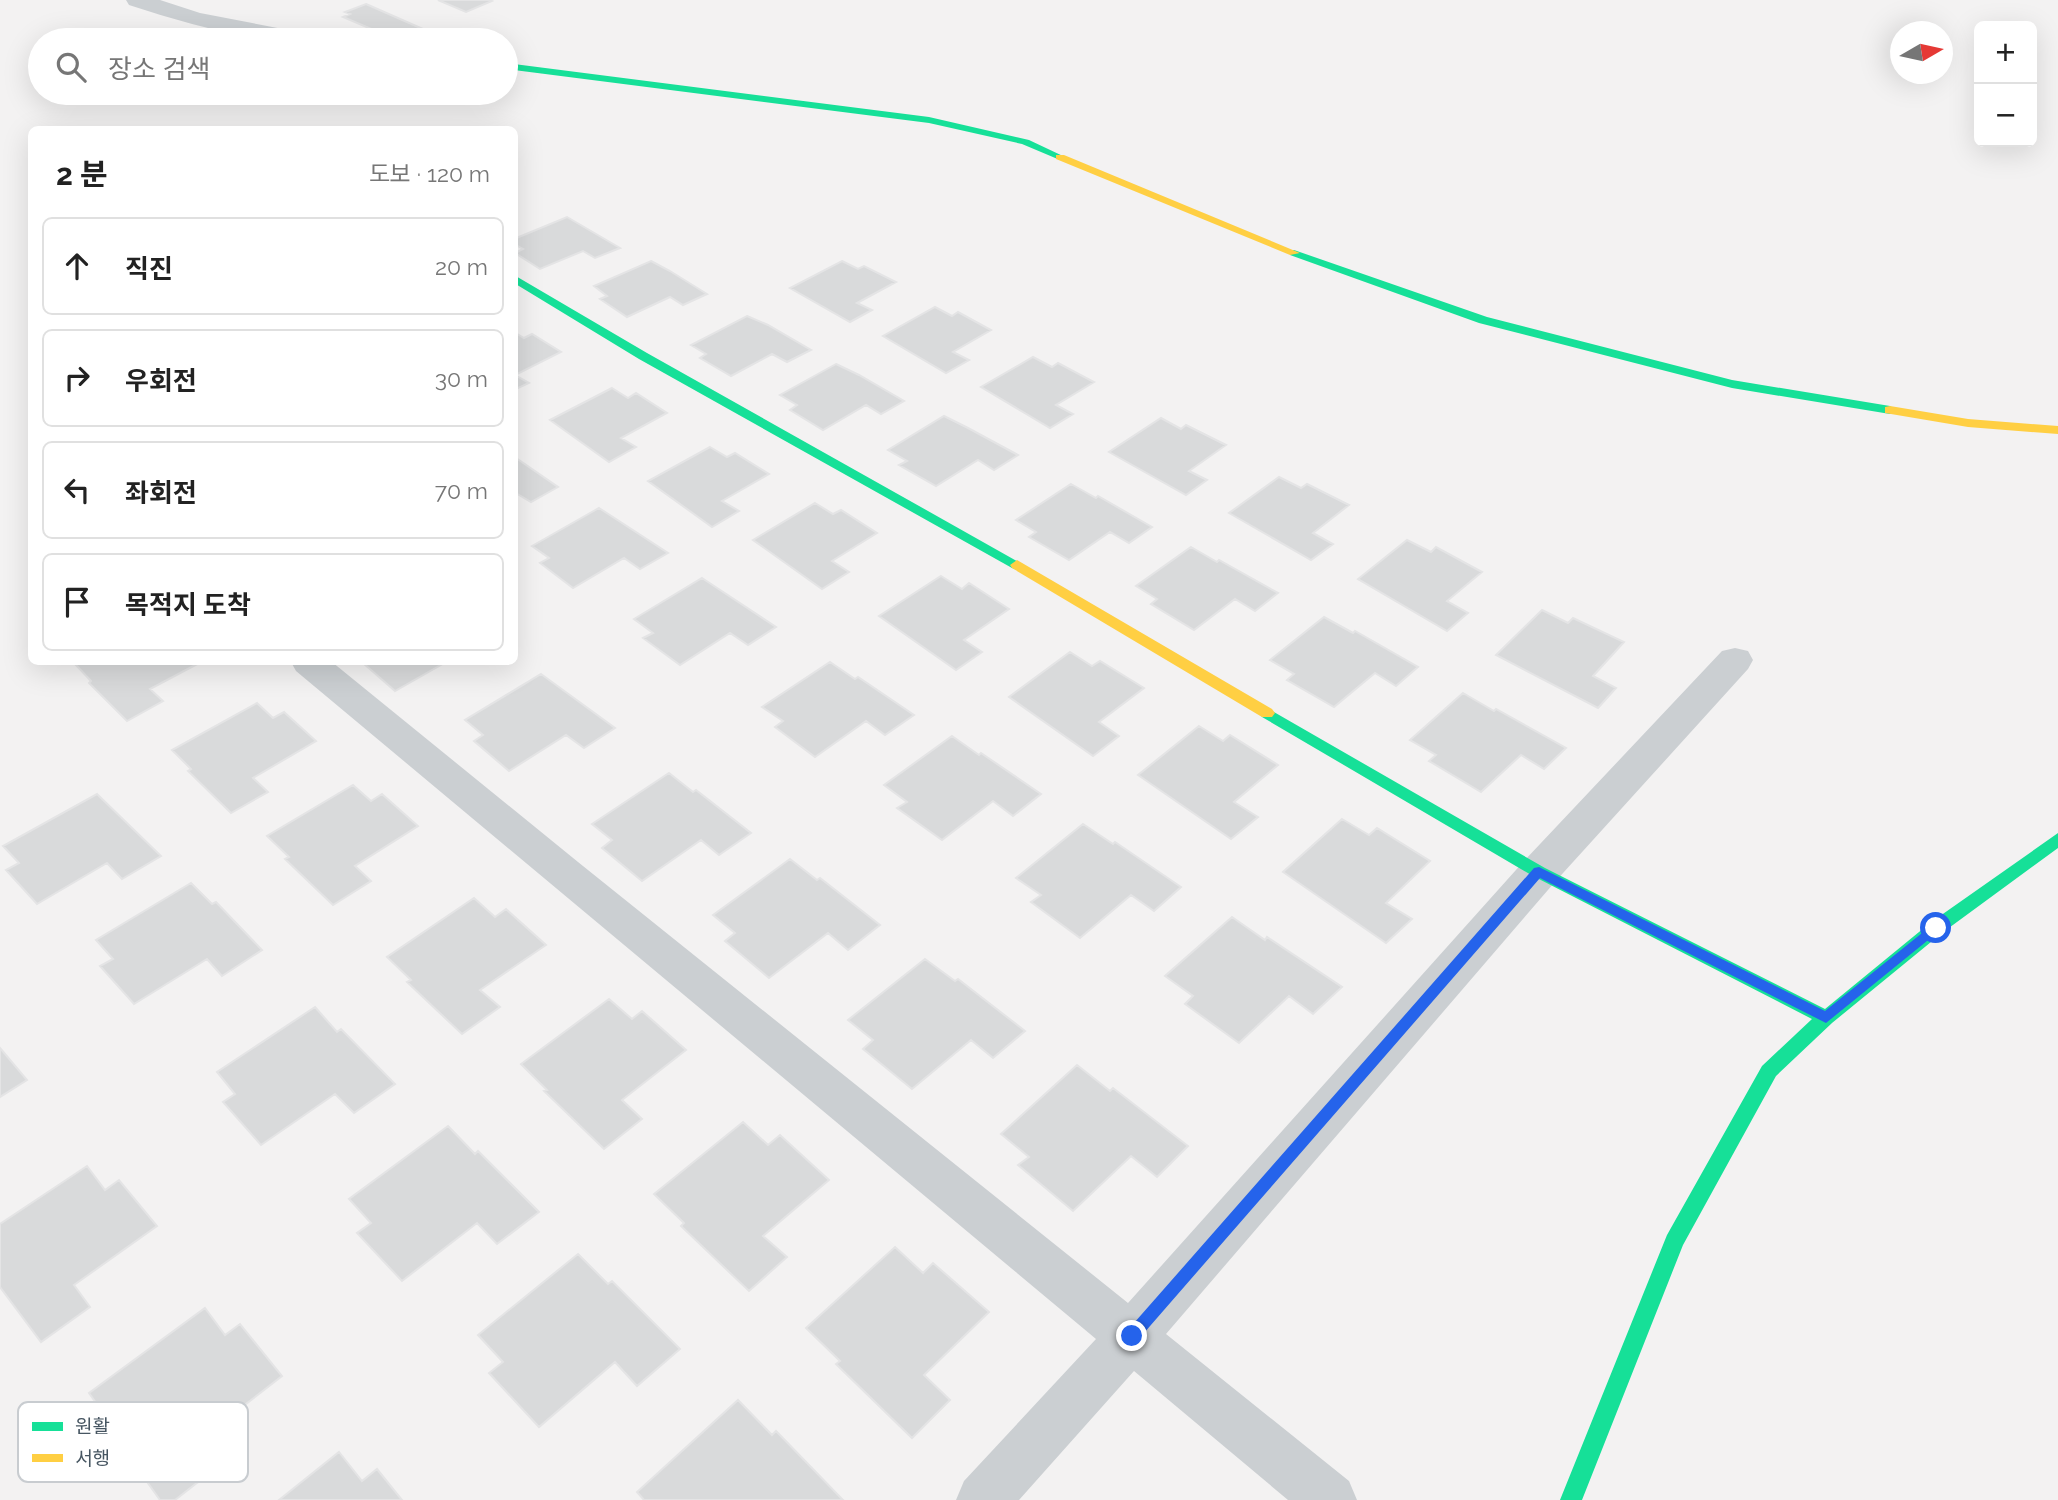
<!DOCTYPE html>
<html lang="ko">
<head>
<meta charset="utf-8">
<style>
	body { margin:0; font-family:Raleway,"Noto Sans KR",sans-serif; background:#f2f2f2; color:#222 }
	.controls { position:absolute; right:21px; top:21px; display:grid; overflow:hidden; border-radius:10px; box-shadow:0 7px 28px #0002 }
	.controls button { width:63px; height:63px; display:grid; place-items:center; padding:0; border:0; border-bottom:2px solid #e0e0e0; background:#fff; color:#222; font:35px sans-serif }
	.compass { position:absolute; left:1890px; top:21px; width:63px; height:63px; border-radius:50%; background:#fff; box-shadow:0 7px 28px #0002; rotate:81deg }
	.stop { position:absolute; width:21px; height:21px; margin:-16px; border:5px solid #2563eb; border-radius:50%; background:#fff }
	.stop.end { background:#2563eb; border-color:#fff; box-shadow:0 2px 7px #0008 }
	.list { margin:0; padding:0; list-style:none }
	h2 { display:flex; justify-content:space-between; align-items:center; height:91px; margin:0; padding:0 28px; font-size:30px }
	h2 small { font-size:23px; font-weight:400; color:#767676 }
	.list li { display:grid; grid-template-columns:46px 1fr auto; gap:21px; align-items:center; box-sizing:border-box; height:98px; margin:0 14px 14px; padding:0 14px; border:2px solid #e0e0e0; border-radius:10px }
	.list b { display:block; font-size:26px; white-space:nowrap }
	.list em { font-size:23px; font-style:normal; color:#767676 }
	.icon { flex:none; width:38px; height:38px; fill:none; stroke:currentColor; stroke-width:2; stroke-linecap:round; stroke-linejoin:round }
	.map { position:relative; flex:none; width:2058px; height:1500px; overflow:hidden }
	.search { position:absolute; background:#fff; box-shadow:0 7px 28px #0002; left:28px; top:28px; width:490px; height:77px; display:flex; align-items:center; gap:18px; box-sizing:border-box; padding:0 24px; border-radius:38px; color:#767676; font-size:26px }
	.panel { position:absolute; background:#fff; box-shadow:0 7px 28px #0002; left:28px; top:126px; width:490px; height:539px; border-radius:10px }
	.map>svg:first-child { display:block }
	.building { fill:#d9dadb; stroke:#e4e4e5; stroke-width:2 }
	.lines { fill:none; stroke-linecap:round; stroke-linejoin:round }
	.street { fill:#cbcfd2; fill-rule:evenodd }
	.fast { fill:#16e098; fill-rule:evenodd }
	.slow { fill:#ffcf43; fill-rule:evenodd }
	.route { fill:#2563eb }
	.key { fill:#fff; stroke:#c8ccd0; stroke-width:2 }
	.key-label { font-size:19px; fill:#475662 }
</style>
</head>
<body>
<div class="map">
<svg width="2058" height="1500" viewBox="0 0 2058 1500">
	<rect width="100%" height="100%" fill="#f3f2f2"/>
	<path class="building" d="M438,0H490L492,1L466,12Z
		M366,4L432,33L414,40H397L343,17L350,14L345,12Z
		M567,217L620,248L595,258L583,251L540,269L515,253L523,249L514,244V239Z
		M651,261L670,271L707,294L683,305L670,297L627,317L600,299L607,296L594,286Z
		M842,261L858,269L864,266L896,282L857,303L872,310L850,322L790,288Z
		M935,307L952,316L958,312L991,330L953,352L969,360L946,373L883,336Z
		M747,316L768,325L811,350L787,362L772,354L731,376L700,358L706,354L691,345Z
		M514,332L524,338L532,334L561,352L515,375L529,383L514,390Z
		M1033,357L1052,367L1058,363L1094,382L1056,405L1073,414L1050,428L981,387Z
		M836,364L859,375L904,401L881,414L866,405L823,430L790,410L797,405L780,395Z
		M612,388L628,398L636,393L667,413L621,438L636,447L609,462L550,420Z
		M944,416L968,428L1018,455L994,470L978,460L936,486L899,465L907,461L888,450Z
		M1161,418L1181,429L1186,425L1226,445L1189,471L1207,480L1186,495L1109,452Z
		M710,447L727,457L735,453L769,474L722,501L739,511L712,527L648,481Z
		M514,458H516L558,487L531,502L514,492Z
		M1279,477L1301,488L1307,484L1349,505L1313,533L1333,544L1311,560L1229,513Z
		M1071,484L1096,498L1098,496L1152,527L1129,543L1110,532L1069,560L1029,537L1036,532L1016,520Z
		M815,503L833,514L841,510L877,533L832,561L849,572L822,589L753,540Z
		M599,508L668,553L640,569L624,558L573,588L540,563L549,558L532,546Z
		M1407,540L1431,552L1436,547L1482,572L1447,601L1468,613L1447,631L1358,579Z
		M1191,547L1217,562L1219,560L1278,593L1255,611L1235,599L1194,630L1151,604L1157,599L1136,586Z
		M941,576L962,589L969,583L1009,609L964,640L982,652L956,670L879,616Z
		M702,578L776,627L748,645L730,633L680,665L643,638L653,633L634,619Z
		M1542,610L1568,623L1573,618L1624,642L1593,676L1616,688L1598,708L1496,655Z
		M1324,617L1353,633L1355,631L1418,667L1396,686L1375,673L1334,707L1287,680L1294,674L1270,660Z
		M1070,652L1092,666L1100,661L1144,688L1099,722L1119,736L1093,756L1009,697Z
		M79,662H201L150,689L163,701L127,721L89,683L91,681L75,664Z
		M365,662H446L395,691L363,663Z
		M830,662L855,679L858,677L914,715L885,735L866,721L815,757L775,727L783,721L762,707Z
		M541,674L615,728L584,748L566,735L509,771L474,741L483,735L465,720Z
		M1463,693L1494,711L1496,709L1566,748L1544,769L1521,755L1481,792L1429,761L1436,755L1410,740Z
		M257,703L273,718L284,712L316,741L253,778L268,792L231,813L188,771L191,769L172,750Z
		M1199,726L1223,741L1230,735L1278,765L1234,802L1258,817L1231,839L1138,775Z
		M952,736L979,755L981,753L1041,794L1013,816L993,801L942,840L897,808L907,802L884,785Z
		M669,773L693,792L696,790L751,833L719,855L701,840L642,881L602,848L612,840L592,824Z
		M353,785L371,801L382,794L418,826L355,866L371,881L333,905L285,859L289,857L267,836Z
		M97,794L161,856L122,879L107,863L37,904L6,870L19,863L3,846Z
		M1342,819L1369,835L1377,828L1430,861L1386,903L1412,919L1386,943L1283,872Z
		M1083,824L1113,844L1115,842L1181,887L1154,911L1131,895L1080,938L1031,902L1041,895L1016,878Z
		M790,859L817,880L820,878L880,925L848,950L828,933L769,978L725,941L735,933L713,915Z
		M191,883L212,904L216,902L262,950L222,976L207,959L134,1004L100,966L113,959L96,940Z
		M474,898L495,917L506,909L546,945L480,990L500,1007L462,1034L407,982L411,980L387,957Z
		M1232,917L1265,940L1267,937L1342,987L1313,1014L1289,996L1239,1043L1185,1004L1193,996L1165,976Z
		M925,959L955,981L958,979L1025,1031L993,1058L971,1040L912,1089L863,1049L873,1040L848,1020Z
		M609,999L632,1019L642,1011L686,1050L622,1100L642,1119L604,1149L544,1091L547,1090L521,1064Z
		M315,1007L337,1032L341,1029L395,1084L354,1113L335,1094L261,1145L223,1102L235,1094L217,1072Z
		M0,1048L27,1080L0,1097Z
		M1077,1065L1110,1091L1113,1088L1188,1146L1157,1177L1131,1156L1073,1211L1018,1165L1029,1157L1001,1134Z
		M743,1122L768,1145L780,1135L829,1180L763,1236L787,1257L749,1291L681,1226L684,1223L654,1194Z
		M448,1126L475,1154L478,1151L539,1212L497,1244L477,1223L402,1281L357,1233L371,1223L349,1199Z
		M87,1166L105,1190L119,1180L157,1226L74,1285L90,1307L41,1342L0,1287V1224Z
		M895,1247L923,1273L933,1263L989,1312L924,1375L950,1400L912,1438L836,1364L840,1361L806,1328Z
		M578,1254L608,1284L612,1281L680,1349L637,1386L615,1362L539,1427L489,1373L503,1362L478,1335Z
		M205,1308L225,1335L240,1324L282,1376L197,1442L216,1468L175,1500H160L110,1430L113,1427L89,1393Z
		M738,1400L772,1435L776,1431L843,1500H644L637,1492Z
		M339,1452L362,1481L377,1469L402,1500H279Z"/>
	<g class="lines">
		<path class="street" d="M126,0H160L200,13L314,35L318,40C253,43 191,25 129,5Z
			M1735,648L1748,651L1753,660L1748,669L1554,883L1166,1334L1349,1481L1357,1500H1288L1134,1371L1019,1500H956L964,1481L1096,1339L296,671L291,662H332L578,862L1128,1303L1524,861L1722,651Z"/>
		<path class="fast" d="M506,63L929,117L1029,140L1065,157L1060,160L1022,144L929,123L506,69Z
			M1294,250L1487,317L1732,380L1890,406L1896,410L1890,414L1732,388L1479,323L1290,255V251Z
			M514,275L647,353L1024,565L1017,570L1012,568L639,359L514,283Z
			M1267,708L1545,868L1825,1009L1930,923L2058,833V848L1942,933L1832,1023L1776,1076L1683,1245L1582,1500H1560L1667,1235L1762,1066L1812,1019L1533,876L1262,717L1259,713Z"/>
		<path class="slow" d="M1056,155H1064L1300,253L1290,255L1056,159Z
			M1890,406L1968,419L2058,426V434L1968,427L1885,413V407Z
			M1017,560L1272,709L1275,713L1272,717H1262L1012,568L1010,565Z"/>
	</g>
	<path class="route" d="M1539,867L1825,1011L1932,925H1941L1943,928L1826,1023L1540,878L1137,1341H1127L1124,1336L1127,1331L1534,868Z"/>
	<rect x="18" y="1402" width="230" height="80" rx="10" class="key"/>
	<rect x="32" y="1422" width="31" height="9" fill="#16e098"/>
	<rect x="32" y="1454" width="31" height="8" fill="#ffcf43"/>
	<g class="key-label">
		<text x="75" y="1433">원활</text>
		<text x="75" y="1465">서행</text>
	</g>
</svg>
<div class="controls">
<button>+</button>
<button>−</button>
</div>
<svg class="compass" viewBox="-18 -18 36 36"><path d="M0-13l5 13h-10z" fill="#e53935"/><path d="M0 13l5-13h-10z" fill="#767676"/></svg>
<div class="stop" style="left:1936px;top:928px"></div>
<div class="stop end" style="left:1132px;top:1336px"></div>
<div class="search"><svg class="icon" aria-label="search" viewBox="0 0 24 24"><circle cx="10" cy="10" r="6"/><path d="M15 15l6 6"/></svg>장소 검색</div>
<section class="panel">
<h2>2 분<small>도보 · 120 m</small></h2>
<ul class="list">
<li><svg class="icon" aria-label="ahead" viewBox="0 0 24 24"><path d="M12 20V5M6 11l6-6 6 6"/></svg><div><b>직진</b></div><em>20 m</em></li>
<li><svg class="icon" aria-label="right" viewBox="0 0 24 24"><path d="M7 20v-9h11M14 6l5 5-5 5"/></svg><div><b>우회전</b></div><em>30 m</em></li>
<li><svg class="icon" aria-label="left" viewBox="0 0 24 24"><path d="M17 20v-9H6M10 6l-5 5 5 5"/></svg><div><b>좌회전</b></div><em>70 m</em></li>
<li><svg class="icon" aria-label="arrive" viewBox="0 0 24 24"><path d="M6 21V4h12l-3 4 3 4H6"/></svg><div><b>목적지 도착</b></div></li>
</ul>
</section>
</div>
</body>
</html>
